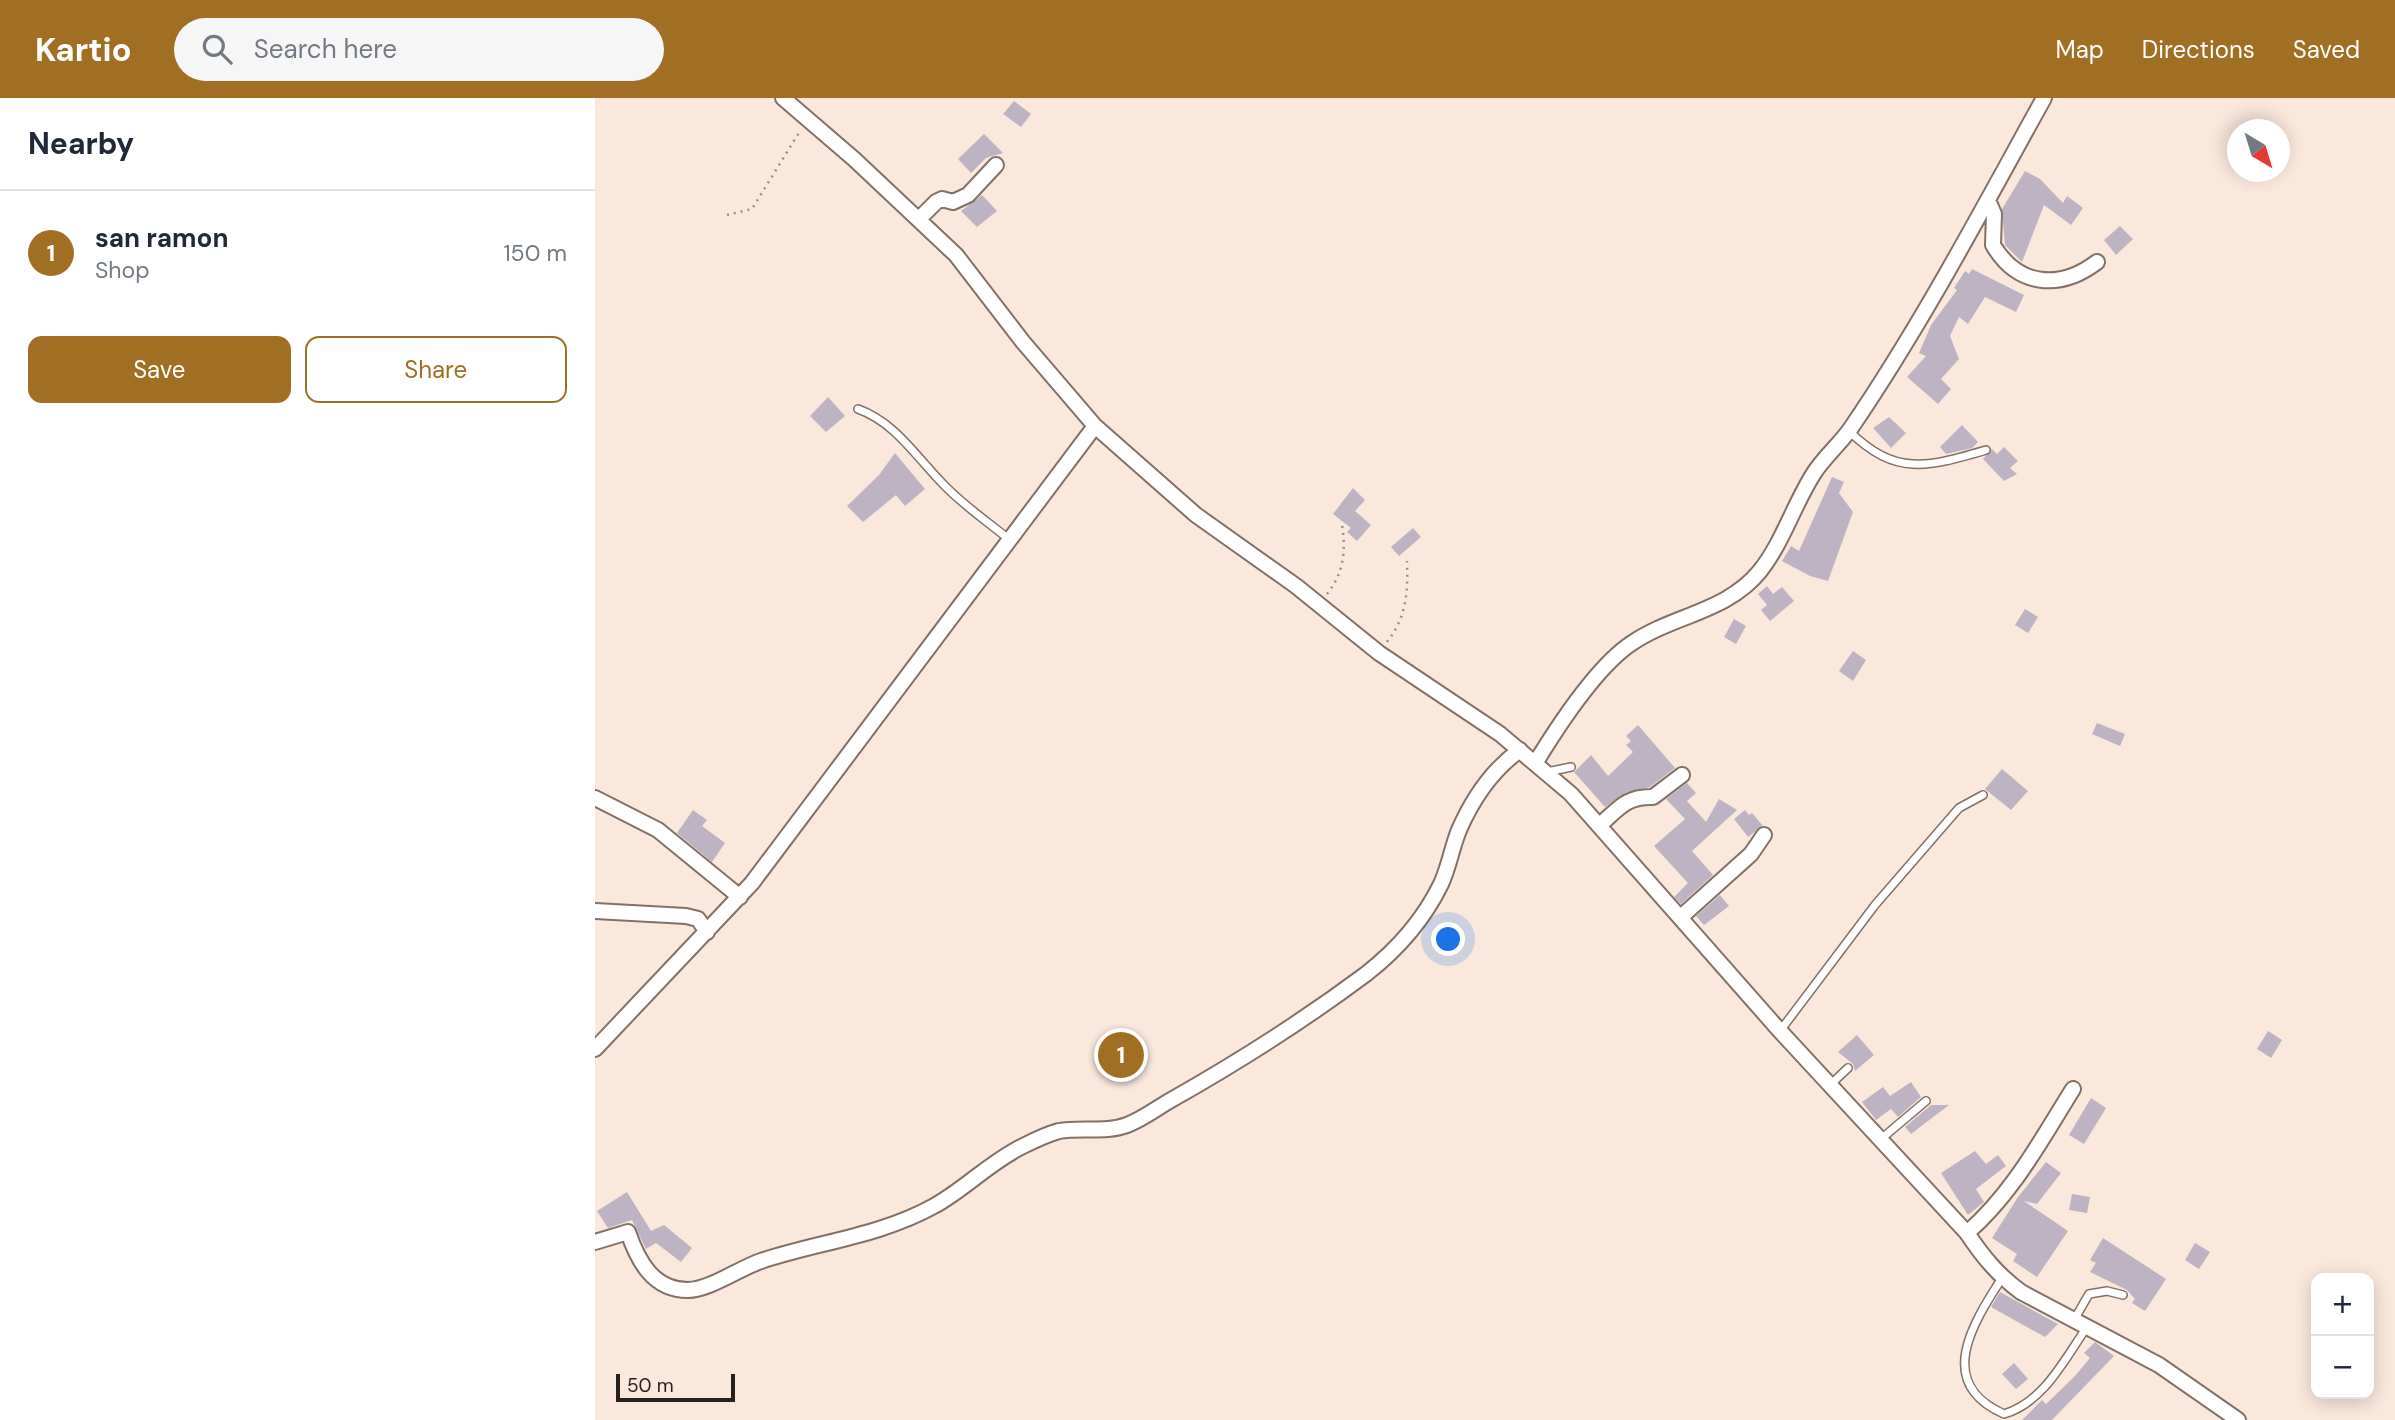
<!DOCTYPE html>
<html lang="en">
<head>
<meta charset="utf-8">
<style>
	body { margin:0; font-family:"DM Sans",sans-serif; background:#f6f6f7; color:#1f2937 }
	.controls { position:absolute; right:21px; bottom:21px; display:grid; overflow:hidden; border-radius:14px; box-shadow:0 4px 18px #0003 }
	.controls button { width:63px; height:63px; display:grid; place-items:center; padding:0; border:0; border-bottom:2px solid #e0e1e3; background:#fff; color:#1f2937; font:35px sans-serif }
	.compass { position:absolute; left:1632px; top:21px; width:63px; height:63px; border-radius:50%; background:#fff; box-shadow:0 4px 18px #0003; rotate:142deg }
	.scale { position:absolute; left:21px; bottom:18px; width:119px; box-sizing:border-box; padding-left:7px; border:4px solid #26201c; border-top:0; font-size:19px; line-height:24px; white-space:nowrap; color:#26201c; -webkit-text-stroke:5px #fae8dd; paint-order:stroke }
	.you { position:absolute; left:854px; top:842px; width:24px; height:24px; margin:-18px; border:5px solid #fff; border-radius:50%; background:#1a73e8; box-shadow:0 0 0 10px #1a73e833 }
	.badge { display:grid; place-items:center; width:46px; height:46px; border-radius:50%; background:#a06f24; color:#fff; font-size:23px; font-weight:700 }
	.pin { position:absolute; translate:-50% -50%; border:4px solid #fff; box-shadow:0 2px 7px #0006 }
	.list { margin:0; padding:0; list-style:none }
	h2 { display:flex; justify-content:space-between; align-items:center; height:91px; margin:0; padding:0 28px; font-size:30px }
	h2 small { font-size:23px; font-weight:400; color:#747a83 }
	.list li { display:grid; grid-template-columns:46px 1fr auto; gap:21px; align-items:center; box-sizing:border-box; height:126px; padding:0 28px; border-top:2px solid #e0e1e3 }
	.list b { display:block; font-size:26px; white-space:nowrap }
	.list p { margin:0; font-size:23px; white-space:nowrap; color:#747a83 }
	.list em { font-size:23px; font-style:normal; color:#747a83 }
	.actions { display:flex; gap:14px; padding:21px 28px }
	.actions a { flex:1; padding:16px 0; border:2px solid #a06f24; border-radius:14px; text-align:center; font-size:24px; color:#a06f24 }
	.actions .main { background:#a06f24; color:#fff }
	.icon { flex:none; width:38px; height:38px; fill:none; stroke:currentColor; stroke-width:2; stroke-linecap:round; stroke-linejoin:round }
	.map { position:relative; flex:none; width:1800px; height:1322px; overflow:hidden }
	header { display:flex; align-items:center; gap:42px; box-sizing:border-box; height:98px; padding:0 35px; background:#a06f24; color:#fff }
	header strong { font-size:33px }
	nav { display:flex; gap:38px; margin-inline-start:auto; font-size:24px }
	.search { width:490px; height:63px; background:#f6f6f7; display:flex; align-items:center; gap:18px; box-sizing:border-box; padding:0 24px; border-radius:38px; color:#747a83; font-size:26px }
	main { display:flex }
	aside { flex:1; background:#fff }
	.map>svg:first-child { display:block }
	.building { fill:#beb3c2 }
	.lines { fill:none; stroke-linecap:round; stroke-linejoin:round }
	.lane-casing { stroke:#817167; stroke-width:10 }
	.street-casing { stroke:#817167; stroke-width:18 }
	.path { stroke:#998d85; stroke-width:2.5; stroke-dasharray:2 5; stroke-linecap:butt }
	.lane { stroke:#fff; stroke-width:7 }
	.street { stroke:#fff; stroke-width:14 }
</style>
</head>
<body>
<header>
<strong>Kartio</strong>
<div class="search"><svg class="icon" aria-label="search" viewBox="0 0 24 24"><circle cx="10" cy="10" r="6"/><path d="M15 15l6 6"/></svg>Search here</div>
<nav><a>Map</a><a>Directions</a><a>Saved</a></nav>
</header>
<main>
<aside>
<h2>Nearby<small></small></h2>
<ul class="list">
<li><span class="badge">1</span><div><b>san ramon</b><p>Shop</p></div><em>150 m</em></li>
</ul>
<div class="actions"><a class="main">Save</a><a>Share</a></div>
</aside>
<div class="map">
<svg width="1800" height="1322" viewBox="0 0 1800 1322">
	<rect width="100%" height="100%" fill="#fae8dd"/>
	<path class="building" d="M419,3L436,16L426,29L408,16Z
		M389,36L408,55L391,60L376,75L363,61Z
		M1430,73L1445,81L1468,105L1472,98L1488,110L1476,127L1449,107L1427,164L1410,147L1407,111Z
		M387,97L402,113L382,129L366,113Z
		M1525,128L1538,141L1521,157L1509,142Z
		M1377,171L1429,197L1421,214L1390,199L1373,226L1364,219L1355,238L1364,261L1346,281L1356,291L1343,306L1312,279L1331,258L1324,255L1336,227L1362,192L1359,190L1370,173L1374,176Z
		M233,299L250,318L231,334L215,318Z
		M1294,319L1311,335L1296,350L1278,330Z
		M1367,327L1383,344L1377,350L1351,356L1345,349Z
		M1409,349L1423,363L1415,370L1422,376L1409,383L1388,361L1397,351L1402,356Z
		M300,355L330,391L310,408L301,397L268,424L252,408L284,377Z
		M1237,379L1249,384L1244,395L1258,414L1233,483L1215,478L1187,463L1196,448L1204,453Z
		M758,390L770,402L760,413L776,427L762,443L752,434L756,430L738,416Z
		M818,430L826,439L804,458L796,449Z
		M1172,488L1178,496L1187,489L1199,503L1175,523L1166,512L1172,507L1163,496Z
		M1430,511L1443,519L1433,535L1420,527Z
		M1139,521L1151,528L1141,546L1129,539Z
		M1258,553L1271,562L1258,583L1244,573Z
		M1502,625L1530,636L1525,648L1497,636Z
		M1043,627L1080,670L1055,689L1032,694L1010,709L979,674L996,657L1013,678L1038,654L1031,647L1036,643L1031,638Z
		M1407,671L1433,693L1416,712L1390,691Z
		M1092,685L1101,695L1092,703L1111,724L1124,701L1142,712L1097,753L1118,777L1086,806L1079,799L1093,785L1059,748L1090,721L1071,701Z
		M98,712L112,722L107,728L130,745L117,764L82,735Z
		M1150,712L1154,717L1157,715L1168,728L1153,739L1139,721Z
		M1125,797L1134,808L1109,827L1101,818Z
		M1673,933L1687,942L1676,960L1662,951Z
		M1262,937L1279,957L1260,973L1258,966L1243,954Z
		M1316,984L1326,999L1303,1019L1296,1011L1281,1022L1267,1004L1288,989L1295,998Z
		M1496,1000L1511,1010L1489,1046L1474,1037Z
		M1336,1007H1354L1316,1036L1310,1029Z
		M1380,1053L1391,1066L1403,1057L1411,1068L1381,1091L1389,1104L1373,1117L1346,1075Z
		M1451,1064L1466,1075L1442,1106L1429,1103L1473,1133L1442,1179L1418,1163L1422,1156L1397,1140L1423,1099Z
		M32,1094L56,1133L69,1127L97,1150L86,1164L61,1145L51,1151L37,1122L13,1130L2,1113Z
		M1477,1096L1495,1099L1492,1115L1474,1112Z
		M1508,1140L1571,1181L1550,1213L1537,1205L1540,1201L1532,1192L1495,1174L1501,1165L1495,1162Z
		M1600,1145L1615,1154L1604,1171L1590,1162Z
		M1405,1194L1463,1226L1450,1239L1396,1209Z
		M1500,1244L1519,1258L1457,1322H1427L1447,1302L1451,1306L1480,1278L1495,1260L1489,1255Z
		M1419,1265L1433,1281L1421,1291L1407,1276Z"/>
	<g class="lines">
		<defs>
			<path id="lane" d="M263,311C302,325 323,362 352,390C371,409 394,425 415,442
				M1254,333C1301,379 1333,369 1391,352
				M952,674L976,669
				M1185,933L1280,807L1364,710L1388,697
				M1235,987L1253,970
				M1286,1041L1331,1003
				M1407,1180C1378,1225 1339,1285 1409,1316C1449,1304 1469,1262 1492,1229
				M1479,1222L1494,1196L1512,1193L1528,1197"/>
			<path id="street" d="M188,0L259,61L361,157L428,244L500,328
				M1393,102L1399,116L1398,147C1423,189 1465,192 1502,164
				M324,121L341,104L347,101L358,104L373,97L401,67
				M941,664C963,628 1002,568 1037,545C1078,517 1132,514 1165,473C1188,444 1199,406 1219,375C1230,358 1245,346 1256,330C1328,224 1387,112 1449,0
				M0,700L63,732L145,799
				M1005,727C1024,710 1032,698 1058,699L1087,677
				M0,813L91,818L103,821L112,834
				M1087,818L1156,756L1169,737
				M0,951L157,785L500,328L601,417L701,488L784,555L905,636L976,696L1185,933L1372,1135C1388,1159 1403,1177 1426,1194L1564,1267L1643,1322
				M1372,1135C1418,1095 1446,1042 1478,991
				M0,1144L33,1134C43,1163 58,1192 93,1192C114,1192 145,1170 166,1163C223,1144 285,1138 339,1108C370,1091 395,1064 428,1048C438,1043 453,1036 464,1033C486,1029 511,1035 532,1027C548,1021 562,1010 576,1002C645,963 708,923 771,876C803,851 828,823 846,786C854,769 857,749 864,732C878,700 897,672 925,652"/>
		</defs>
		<use href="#lane" class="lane-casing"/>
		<use href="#street" class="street-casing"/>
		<path class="path" d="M132,117L157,111L205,33
			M732,496C749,475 751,452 747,427
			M792,544C812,518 813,494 812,463"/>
		<use href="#lane" class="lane"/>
		<use href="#street" class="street"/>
	</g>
</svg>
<div class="controls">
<button>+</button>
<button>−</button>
</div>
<svg class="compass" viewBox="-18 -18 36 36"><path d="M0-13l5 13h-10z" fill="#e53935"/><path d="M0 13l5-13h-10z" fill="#747a83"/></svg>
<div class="scale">50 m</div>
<div class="you"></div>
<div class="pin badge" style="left:526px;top:957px">1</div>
</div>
</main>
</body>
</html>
